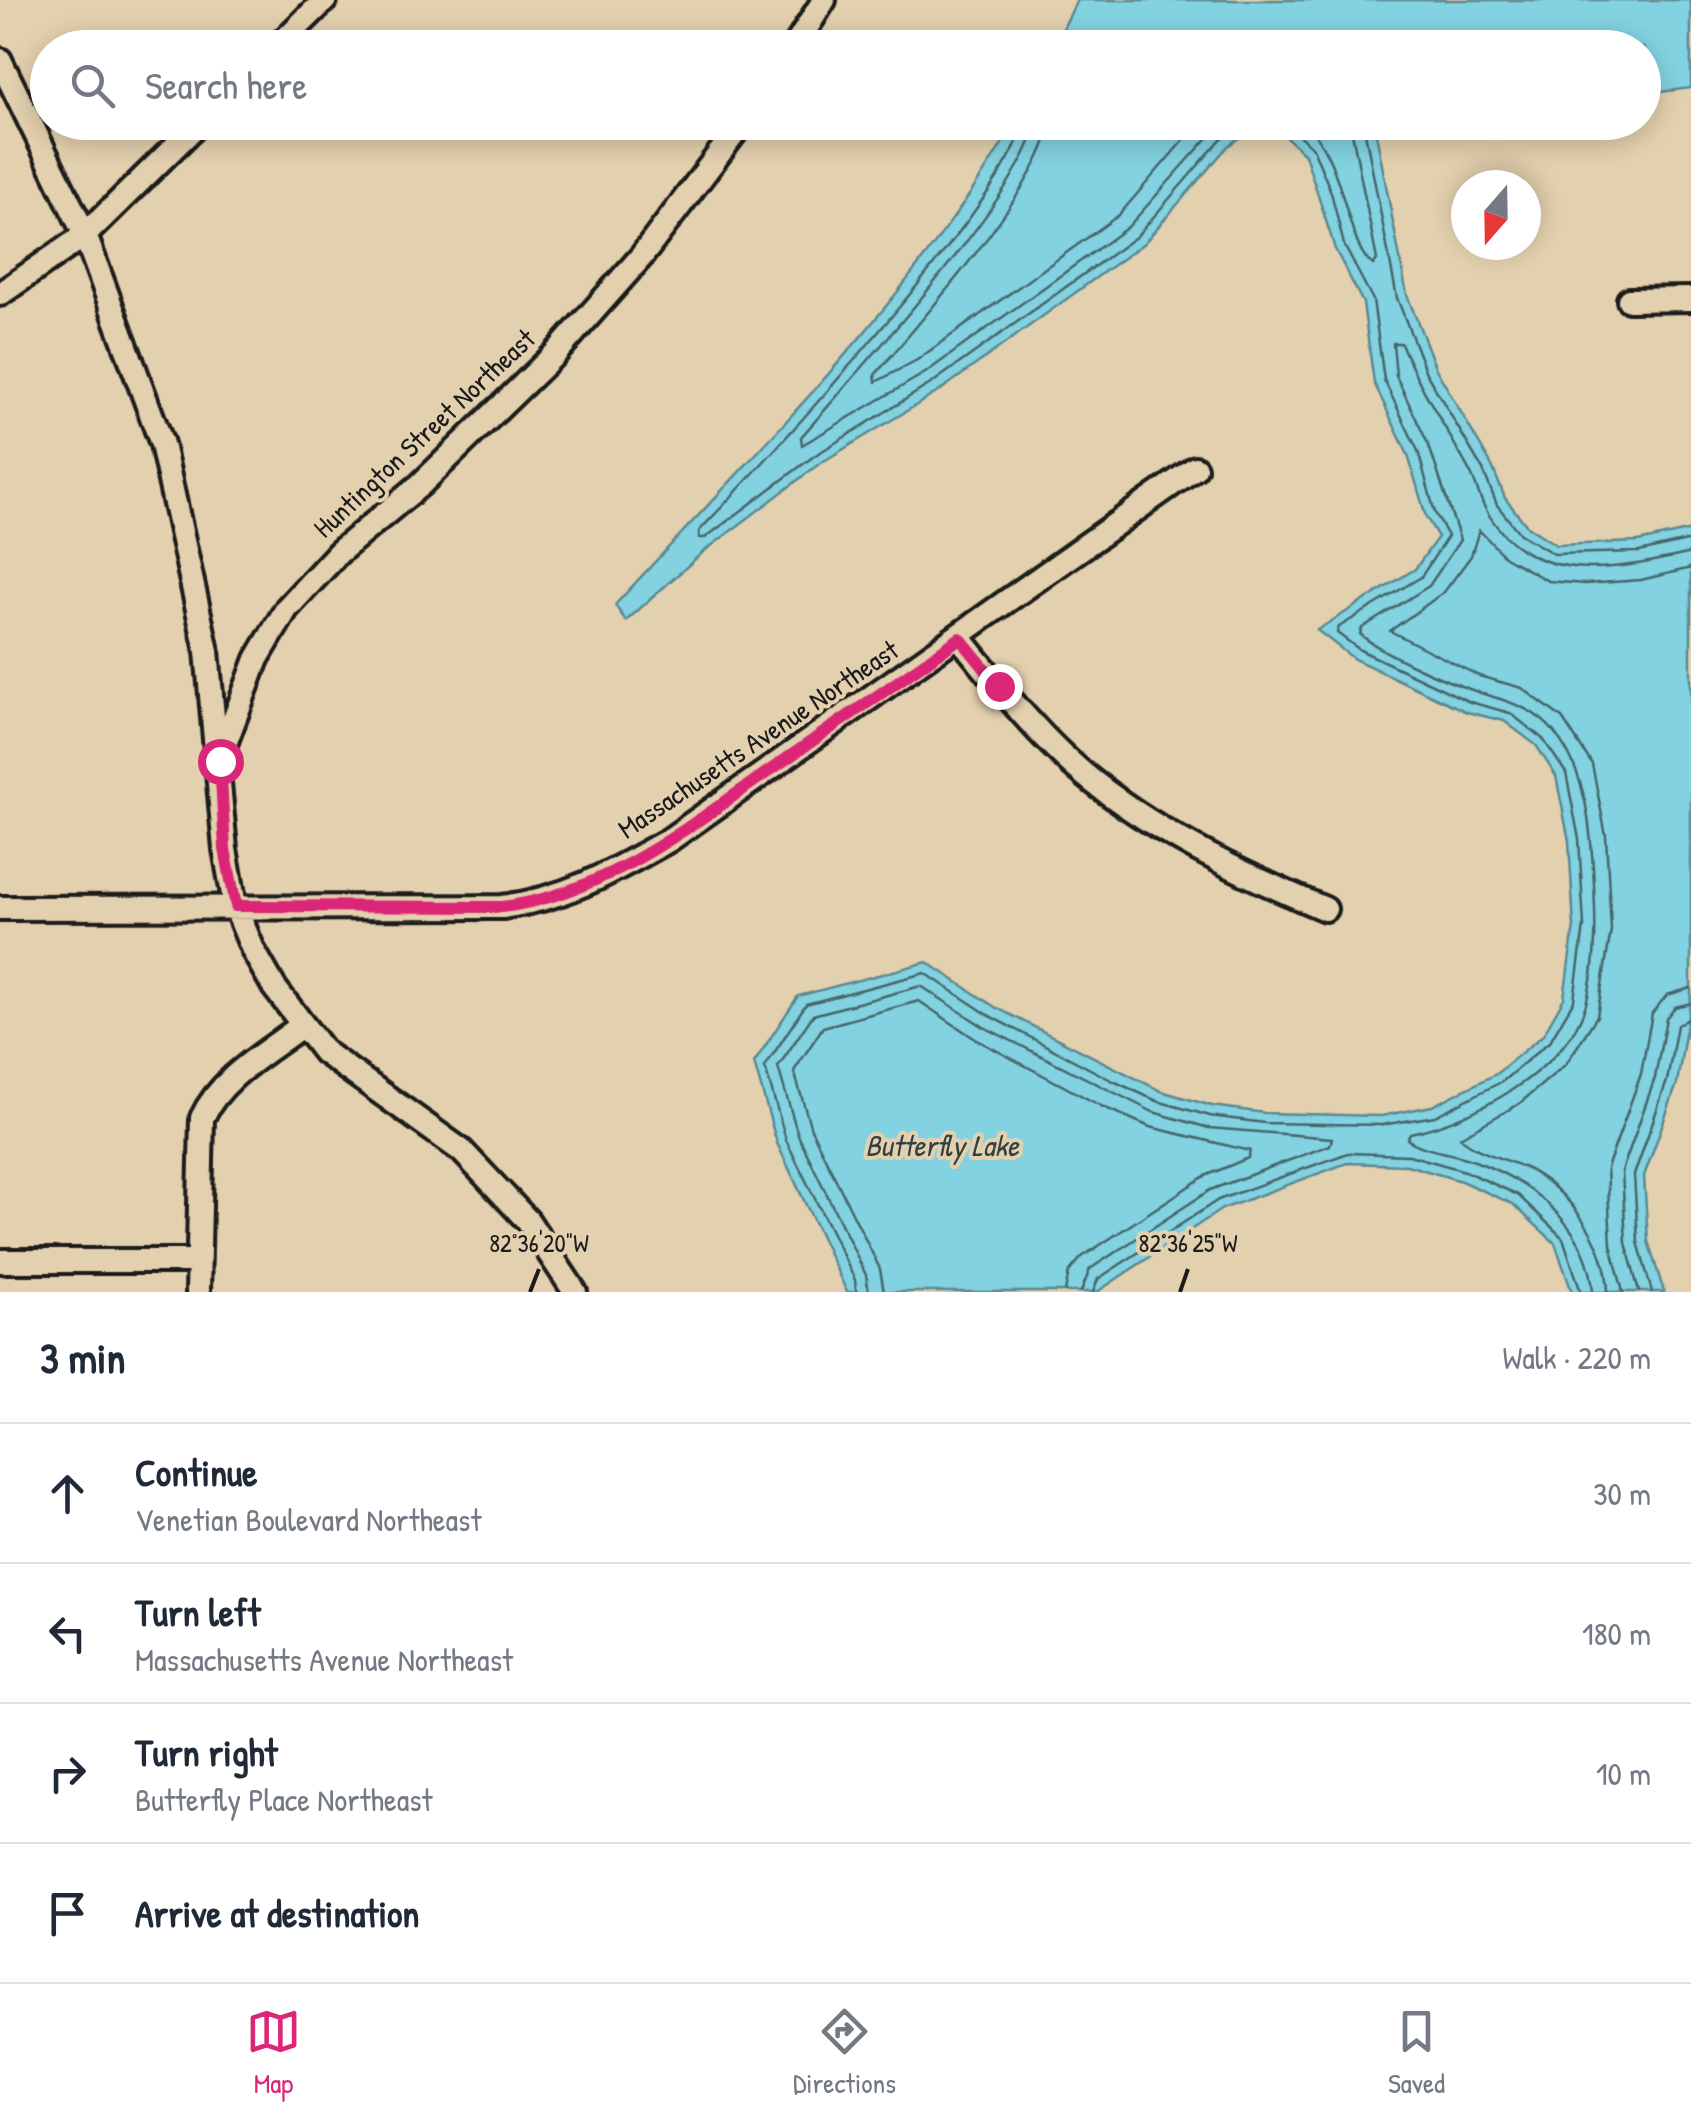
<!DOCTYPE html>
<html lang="en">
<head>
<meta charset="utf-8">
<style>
	body { margin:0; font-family:"Patrick Hand",sans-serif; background:#f2f2f3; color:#1f2937 }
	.compass { position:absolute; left:1451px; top:170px; width:90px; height:90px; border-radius:50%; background:#fff; box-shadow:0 5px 25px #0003; rotate:200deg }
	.stop { position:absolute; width:30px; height:30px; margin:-22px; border:8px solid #db2777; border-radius:50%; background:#fff }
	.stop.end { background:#db2777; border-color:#fff; box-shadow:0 2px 10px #0008 }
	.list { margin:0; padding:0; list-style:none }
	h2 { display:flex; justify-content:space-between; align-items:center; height:130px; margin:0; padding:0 40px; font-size:42px }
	h2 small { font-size:32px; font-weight:400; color:#747a83 }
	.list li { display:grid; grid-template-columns:65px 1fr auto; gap:30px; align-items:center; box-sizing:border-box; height:140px; padding:0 40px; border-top:2px solid #e0e1e3 }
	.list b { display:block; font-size:38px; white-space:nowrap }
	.list p { margin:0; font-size:32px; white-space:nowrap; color:#747a83 }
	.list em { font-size:32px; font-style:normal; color:#747a83 }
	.icon { flex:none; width:55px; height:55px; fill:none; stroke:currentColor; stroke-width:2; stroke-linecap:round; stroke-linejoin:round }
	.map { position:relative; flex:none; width:1691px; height:1292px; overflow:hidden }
	.search { position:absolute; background:#fff; box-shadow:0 5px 25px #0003; left:30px; right:30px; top:30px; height:110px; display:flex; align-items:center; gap:25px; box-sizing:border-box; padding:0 35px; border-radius:55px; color:#747a83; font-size:38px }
	.sheet { height:690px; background:#fff }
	nav { display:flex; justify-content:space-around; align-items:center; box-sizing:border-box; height:140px; border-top:2px solid #e0e1e3; background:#fff; font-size:28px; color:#747a83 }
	nav a { display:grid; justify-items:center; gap:5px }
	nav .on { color:#db2777 }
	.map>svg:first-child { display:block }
	.water { fill:#83d2e1; stroke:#5a8992; stroke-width:2.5 }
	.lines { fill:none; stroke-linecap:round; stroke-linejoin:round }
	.shore { stroke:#45656b; stroke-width:2.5 }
	.street-casing { stroke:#1c1c1c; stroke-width:30 }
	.street { stroke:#e3d0ae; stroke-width:22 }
	.route { stroke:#db2777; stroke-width:12 }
	.ticks { fill:none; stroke:#1c1c1c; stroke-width:4 }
	.labels { text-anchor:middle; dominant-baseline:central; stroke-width:8; stroke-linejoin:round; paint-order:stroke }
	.street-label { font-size:28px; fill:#1c1c1c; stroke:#e3d0ae }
	.water-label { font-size:30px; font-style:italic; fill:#314043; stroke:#e3d0ae }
	.ticks-label { font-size:25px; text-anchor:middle; fill:#1c1c1c; stroke:#e3d0ae; stroke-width:8; stroke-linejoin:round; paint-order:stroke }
</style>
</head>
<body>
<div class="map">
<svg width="1691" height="1292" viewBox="0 0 1691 1292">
	<rect width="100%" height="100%" fill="#e3d0ae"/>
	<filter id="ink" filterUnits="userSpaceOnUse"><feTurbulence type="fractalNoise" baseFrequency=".01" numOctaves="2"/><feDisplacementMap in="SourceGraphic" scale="20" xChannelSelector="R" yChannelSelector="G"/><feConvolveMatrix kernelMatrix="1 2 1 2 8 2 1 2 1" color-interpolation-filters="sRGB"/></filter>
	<g filter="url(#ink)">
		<path class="water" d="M1077,0H1691V88L1644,94V48L1054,47Z
			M1015,122L1374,123L1407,295L1436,369L1492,466L1505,498L1527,526L1556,545L1638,542L1691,530V997L1677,1084L1644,1176L1648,1241L1664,1292H1572L1555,1243L1513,1204L1461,1181L1407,1165L1347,1163L1222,1209L1097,1292H847L777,1143L754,1063L798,996L927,962L995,1007L1161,1091L1212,1106L1265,1113L1381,1116L1432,1106L1496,1074L1543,1035L1564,998L1574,927L1569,841L1556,776L1536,745L1504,721L1467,712L1354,659L1317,630L1415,569L1438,537L1426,517L1408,455L1374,383L1363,303L1335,249L1305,154L1275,127L1250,130L1228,146L1144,243L938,392L819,464L702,553L626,621L615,605C755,452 910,304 1015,122Z"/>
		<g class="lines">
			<path class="shore" d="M1023,122C1015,192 759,469 699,531V538H705L814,456L932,383L1137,236L1221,139L1243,122
				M1035,122C1032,183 848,383 801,437L802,445L925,373L1128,227L1222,122
				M1050,122C1048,178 915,328 875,375L876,382L917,360L1119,215L1199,122
				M1304,122C1347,162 1345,246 1373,265L1377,260L1350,122
				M1363,122L1397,298L1426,373L1483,470L1497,505L1520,534L1554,554L1639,552L1691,540
				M856,1292L855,1280L786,1140L765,1067L806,1004L925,973L990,1016L1111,1080L1157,1101L1210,1116L1265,1123L1382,1125L1435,1116L1503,1081L1550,1041L1574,1000L1584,926L1579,839L1566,773L1543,739L1510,713L1470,702L1360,650L1337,633L1339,627L1421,577L1448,536L1435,513L1418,451L1384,380L1373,300L1344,245L1331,192L1313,148L1285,122
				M869,1292L866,1275L798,1135L778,1067L813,1015L921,986L984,1027L1153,1112L1209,1128L1332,1138L1330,1145L1210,1190L1090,1269L1081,1292
				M884,1292L880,1269L811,1129L794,1071L823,1027L919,1001L977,1040L1101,1106L1150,1127L1250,1151L1248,1158L1203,1177L1082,1257L1069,1272L1065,1292
				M1093,1292L1098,1279L1218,1200L1348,1153L1409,1155L1465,1171L1518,1195L1563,1238L1581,1292
				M1593,1292C1589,1223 1526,1178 1466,1158C1447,1152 1422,1150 1407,1139L1410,1133C1471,1121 1567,1070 1586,1004C1598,960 1596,913 1593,868C1590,821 1585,770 1554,732C1533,706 1505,701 1475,691C1446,681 1382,654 1360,634L1362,628L1429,586L1460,540L1429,446L1396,376L1393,343H1401C1420,389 1447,429 1470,472C1476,483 1479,497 1485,508C1528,589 1617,570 1691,553
				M1608,1292C1607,1242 1568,1188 1523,1167C1505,1159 1473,1151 1460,1137L1519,1104L1566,1064L1597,1016L1611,930L1606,836L1592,764L1562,718L1522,688L1479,676L1390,631L1444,592L1471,556L1479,530L1505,557L1548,581L1585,584L1641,580L1691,568
				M1623,1292L1611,1245L1607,1168L1641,1074L1652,1013L1667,995L1691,988
				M1639,1292L1626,1243L1622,1171L1655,1078L1666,1018L1675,1007L1691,1003
				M1652,1292L1638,1242L1634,1175L1667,1081L1677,1025L1691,1016"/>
			<defs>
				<path id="street" d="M276,48L325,0
					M794,48L824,0
					M0,60L85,235L162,444L207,651L225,849L235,906L253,950L274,987L324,1052L462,1151L528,1221L575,1292
					M0,294L85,235L200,122
					M1629,300L1691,299
					M960,638C1001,689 1044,744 1096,784C1166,838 1244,875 1325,909
					M222,752L257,659L287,608L339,552L420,485L556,353L641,257L743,122
					M0,908L502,907C566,899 614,871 669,840L1195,468
					M0,1261H198
					M198,1292L202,1118C221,1077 266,1053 301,1026"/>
			</defs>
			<use href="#street" class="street-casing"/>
			<use href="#street" class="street"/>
		</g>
	</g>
	<g class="lines" filter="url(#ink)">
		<path class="route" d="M220,761L225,849L236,906L502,907C605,894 688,827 772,769C835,725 898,682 960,638L999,686"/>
	</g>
	<path class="ticks" d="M530,1292L539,1269M1180,1292L1188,1269"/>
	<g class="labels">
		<g class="street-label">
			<text transform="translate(424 433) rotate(-43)">Huntington Street Northeast</text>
			<text transform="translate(758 739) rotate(-34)">Massachusetts Avenue Northeast</text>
		</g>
		<g class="water-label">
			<text x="942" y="1145">Butterfly Lake</text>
		</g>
	</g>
	<g class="ticks-label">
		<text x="539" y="1252">82°36'20"W</text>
		<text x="1188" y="1252">82°36'25"W</text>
	</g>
</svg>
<svg class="compass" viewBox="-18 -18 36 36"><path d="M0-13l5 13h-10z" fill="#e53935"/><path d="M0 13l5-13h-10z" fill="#747a83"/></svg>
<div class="stop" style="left:220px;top:761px"></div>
<div class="stop end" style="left:999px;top:686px"></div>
<div class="search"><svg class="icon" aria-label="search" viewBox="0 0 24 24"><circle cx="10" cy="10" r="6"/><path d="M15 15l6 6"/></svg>Search here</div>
</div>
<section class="sheet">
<h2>3 min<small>Walk · 220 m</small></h2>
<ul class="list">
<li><svg class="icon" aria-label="ahead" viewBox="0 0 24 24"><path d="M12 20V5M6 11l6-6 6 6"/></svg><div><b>Continue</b><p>Venetian Boulevard Northeast</p></div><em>30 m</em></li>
<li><svg class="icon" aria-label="left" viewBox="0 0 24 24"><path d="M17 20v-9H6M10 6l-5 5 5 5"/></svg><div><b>Turn left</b><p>Massachusetts Avenue Northeast</p></div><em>180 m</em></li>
<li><svg class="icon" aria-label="right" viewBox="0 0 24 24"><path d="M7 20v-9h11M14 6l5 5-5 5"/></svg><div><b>Turn right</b><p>Butterfly Place Northeast</p></div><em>10 m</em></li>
<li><svg class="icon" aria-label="arrive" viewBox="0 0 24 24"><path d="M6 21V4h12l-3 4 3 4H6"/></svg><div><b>Arrive at destination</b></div></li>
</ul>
</section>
<nav>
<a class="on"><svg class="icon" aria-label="map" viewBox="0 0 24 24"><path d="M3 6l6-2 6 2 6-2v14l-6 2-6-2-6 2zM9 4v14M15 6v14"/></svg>Map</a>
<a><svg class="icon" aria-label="directions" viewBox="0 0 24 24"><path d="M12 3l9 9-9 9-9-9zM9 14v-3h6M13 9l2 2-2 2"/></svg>Directions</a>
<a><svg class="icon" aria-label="saved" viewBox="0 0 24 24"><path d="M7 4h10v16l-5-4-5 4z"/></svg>Saved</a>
</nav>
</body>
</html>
